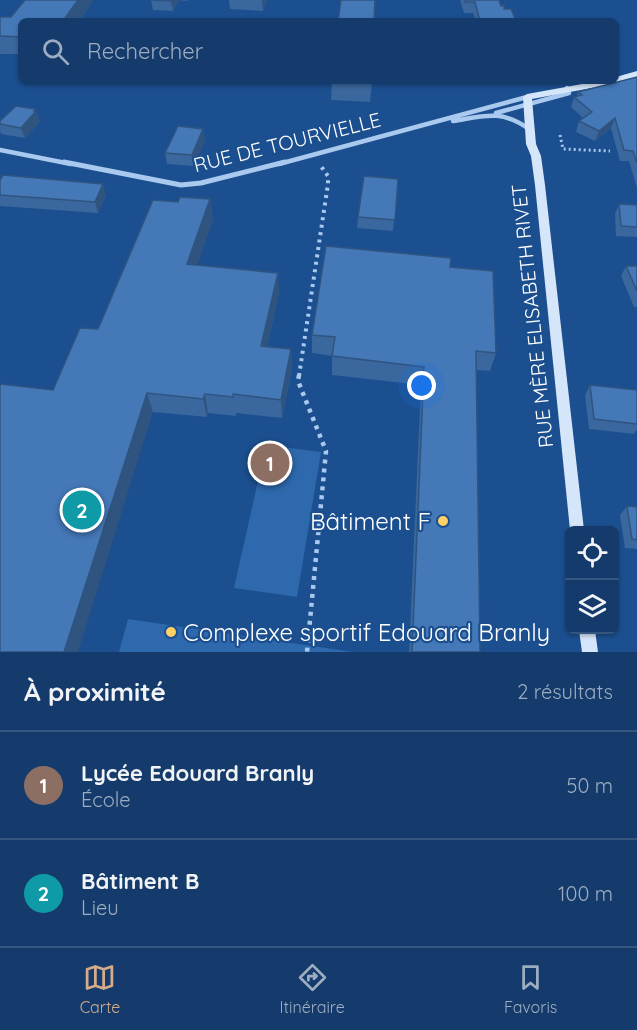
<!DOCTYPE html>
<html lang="fr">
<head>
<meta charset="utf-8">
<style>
	body { margin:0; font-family:Quicksand,sans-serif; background:#1d4271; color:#f1f3f6 }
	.controls { position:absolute; right:18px; bottom:18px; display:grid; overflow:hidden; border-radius:9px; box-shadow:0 2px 4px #0004 }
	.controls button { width:54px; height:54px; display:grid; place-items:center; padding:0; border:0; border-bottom:2px solid #33557e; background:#143b6b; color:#f1f3f6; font:30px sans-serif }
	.you { position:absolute; left:422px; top:386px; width:21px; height:21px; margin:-15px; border:4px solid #fff; border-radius:50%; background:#1a73e8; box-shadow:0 0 0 9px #1a73e833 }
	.badge { display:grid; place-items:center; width:39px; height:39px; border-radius:50%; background:#d6ab8b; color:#fff; font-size:20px; font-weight:700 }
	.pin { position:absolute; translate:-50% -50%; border:3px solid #fff; box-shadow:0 2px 6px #0006 }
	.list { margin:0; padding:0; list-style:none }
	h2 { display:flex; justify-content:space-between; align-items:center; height:78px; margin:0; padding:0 24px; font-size:26px }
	h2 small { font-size:20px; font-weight:400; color:#9dadc1 }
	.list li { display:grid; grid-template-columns:39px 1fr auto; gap:18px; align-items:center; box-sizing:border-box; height:108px; padding:0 24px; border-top:2px solid #33557e }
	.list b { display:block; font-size:22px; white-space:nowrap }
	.list p { margin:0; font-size:20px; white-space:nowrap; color:#9dadc1 }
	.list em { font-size:20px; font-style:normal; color:#9dadc1 }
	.icon { flex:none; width:33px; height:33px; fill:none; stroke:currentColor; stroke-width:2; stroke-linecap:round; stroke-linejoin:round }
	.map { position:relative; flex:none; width:637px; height:652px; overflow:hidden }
	.search { position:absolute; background:#143b6b; box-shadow:0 2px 4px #0004; left:18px; right:18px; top:18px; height:66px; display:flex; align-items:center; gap:15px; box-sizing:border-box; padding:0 21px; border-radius:9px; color:#9dadc1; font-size:22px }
	.sheet { height:294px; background:#143b6b }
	nav { display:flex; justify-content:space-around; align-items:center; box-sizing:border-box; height:84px; border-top:2px solid #33557e; background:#143b6b; font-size:16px; color:#9dadc1 }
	nav a { display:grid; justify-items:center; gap:3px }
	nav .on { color:#d6ab8b }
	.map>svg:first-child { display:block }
	.green { fill:#2e69ad }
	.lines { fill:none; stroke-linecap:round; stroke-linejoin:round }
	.path-far2 { stroke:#a9c9ee; stroke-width:3; stroke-dasharray:2 3; stroke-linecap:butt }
	.path-far1 { stroke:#a9c9ee; stroke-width:4; stroke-dasharray:3 4.5; stroke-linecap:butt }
	.path { stroke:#a9c9ee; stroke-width:4.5; stroke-dasharray:4 5; stroke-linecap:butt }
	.street-far1 { stroke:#a9c9ee; stroke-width:4.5 }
	.street { stroke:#a9c9ee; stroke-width:5 }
	.secondary { fill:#d6e6fa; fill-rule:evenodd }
	.wall { fill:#3a679d }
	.shaded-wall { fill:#305480 }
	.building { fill:#4478b7; stroke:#305480; stroke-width:1.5 }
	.poi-dot { fill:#ffd166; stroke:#1b4f8f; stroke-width:2 }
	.labels { text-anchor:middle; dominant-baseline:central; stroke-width:4.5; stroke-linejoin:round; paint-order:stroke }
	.street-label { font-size:20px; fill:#fff; stroke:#1b4f8f }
	.near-poi-label { font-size:24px; fill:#fff; stroke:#1b4f8f; text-anchor:end }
</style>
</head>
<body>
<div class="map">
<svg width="637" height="652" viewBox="0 0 637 652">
	<rect width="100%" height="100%" fill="#1b4f8f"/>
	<path class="green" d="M266,445L321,452L297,597L234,588Z
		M128,619L353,652H119Z"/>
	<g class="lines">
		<path class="path-far2" d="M560,135L563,149L610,151"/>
		<path class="path-far1" d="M299,376L328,184V176L320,165"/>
		<path class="path" d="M299,375L298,381L326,451L307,652"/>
		<path class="street-far1" d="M496,113L569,93L567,88
			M453,121C484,116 501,109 529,129
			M0,150L71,164
			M279,164L527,97"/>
		<path class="street" d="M64,162L181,185L201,183L285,162"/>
		<path class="secondary" d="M637,71V77L613,84L532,99L536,144L541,156L545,185L584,530H570L535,185L531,156L526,144L523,97L527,94L599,81H616V77Z
			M579,630H595L598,652H582Z"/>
	</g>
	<path class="wall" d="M25,0H93L80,21H21V54H0V17H11Z
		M151,0H188L187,1L179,0L173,11L153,10Z
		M229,0H267L263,11L230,9Z
		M460,0H499L501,6L516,21H476L473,13H464Z
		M637,77V188L629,161H620L611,128L595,141L576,132L579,121L583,118L571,107L574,97L577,96L578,92Z
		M332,81H372L370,102L331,100Z
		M35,109L40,122L25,138L1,134L0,130V121Z
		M203,129L205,140L194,166L167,164L165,153Z
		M398,179L393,231L357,228L358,217Z
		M0,180L106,195L98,213L0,206Z
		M210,199L213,219L197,265L279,293L267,347L291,349L292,369L282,418L236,413V416L208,413L207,417L153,412L53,390L98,329L178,202Z
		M619,204L637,205V237L616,236L615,214Z
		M626,266H637V307H634L621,276Z
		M450,267L496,353L490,371L476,370L480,652H409L421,385L332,375V356L312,353V335Z
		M590,385L637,390V429L634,434L589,429L585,395Z
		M627,506L637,507V549L625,548L620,515Z"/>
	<path class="shaded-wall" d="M78,0H93L80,21H63Z
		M172,0H179L173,11L171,1Z
		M262,0H267L263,11Z
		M35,109L40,122L25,138L21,128Z
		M615,118L611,128L595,141L599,131Z
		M203,129L205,140L194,166L192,155Z
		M103,184L106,195L98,213L95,202Z
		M210,199L213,219L191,284L187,264Z
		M278,273L279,293L263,365L261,346Z
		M291,349L292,369L282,418L281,400Z
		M147,393L153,412L78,652H64Z
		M205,394L208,413L207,417L203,399Z"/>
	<path class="building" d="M25,0H78L63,21H21V37L0,36V17H11Z
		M151,0H172L171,1Z
		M341,0H375L374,21H338Z
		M465,0H499L501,6L504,5V9H511L516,21H480L475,2H465Z
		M637,77V163L633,151L624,150L615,118L599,131L579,121L592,112L574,97L582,95L578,92Z
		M349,81H372V82Z
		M16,106L35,109L34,111H36L21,128L0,124V121Z
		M178,126L203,129L192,155L165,153Z
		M3,175L103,184L95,202L0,195V180Z
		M364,176L398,179L395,220L358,217Z
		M180,197L210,199L187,264L278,273L261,346L291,349L281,400L233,394V397L205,394L203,399L147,393L64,652H0V384L53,390L80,328L98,329L153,200L178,202Z
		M619,204L637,205V227L621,226Z
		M326,246L451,258L450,267L493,271L496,353L476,351L480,652H412L424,367L332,356L335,337L312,335Z
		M626,266H637V291Z
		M590,385L637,390V424L594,419Z
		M627,506L637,507V540L632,539Z"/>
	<g class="poi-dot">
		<circle cx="443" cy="521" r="6"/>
		<circle cx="171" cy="632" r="6"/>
	</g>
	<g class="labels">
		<g class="street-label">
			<text transform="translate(287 142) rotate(-14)">RUE DE TOURVIELLE</text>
			<text transform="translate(532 316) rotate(-96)">RUE MÈRE ELISABETH RIVET</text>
		</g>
		<g class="near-poi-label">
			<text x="431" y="521">Bâtiment F</text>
			<text x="183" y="632" text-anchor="start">Complexe sportif Edouard Branly</text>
		</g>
	</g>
</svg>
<div class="controls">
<button><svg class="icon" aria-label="locate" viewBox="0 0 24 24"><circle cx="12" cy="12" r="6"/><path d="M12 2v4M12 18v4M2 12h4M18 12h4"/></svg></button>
<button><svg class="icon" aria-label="layers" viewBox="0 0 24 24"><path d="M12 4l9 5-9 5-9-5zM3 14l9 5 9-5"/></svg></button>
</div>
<div class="you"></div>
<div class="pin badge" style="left:270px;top:463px;background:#8d6e63">1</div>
<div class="pin badge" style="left:82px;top:510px;background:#0f9aa8">2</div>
<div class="search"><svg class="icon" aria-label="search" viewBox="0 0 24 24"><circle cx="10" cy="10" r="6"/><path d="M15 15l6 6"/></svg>Rechercher</div>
</div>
<section class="sheet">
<h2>À proximité<small>2 résultats</small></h2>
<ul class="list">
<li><span class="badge" style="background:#8d6e63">1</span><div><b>Lycée Edouard Branly</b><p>École</p></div><em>50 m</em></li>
<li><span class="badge" style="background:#0f9aa8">2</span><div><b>Bâtiment B</b><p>Lieu</p></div><em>100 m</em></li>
</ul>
</section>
<nav>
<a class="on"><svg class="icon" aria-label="map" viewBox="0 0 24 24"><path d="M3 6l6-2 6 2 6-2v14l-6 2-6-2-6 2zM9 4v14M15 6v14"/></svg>Carte</a>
<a><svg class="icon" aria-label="directions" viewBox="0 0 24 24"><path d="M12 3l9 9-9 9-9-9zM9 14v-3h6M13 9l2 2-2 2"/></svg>Itinéraire</a>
<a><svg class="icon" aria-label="saved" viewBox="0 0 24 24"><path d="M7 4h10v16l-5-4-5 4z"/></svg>Favoris</a>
</nav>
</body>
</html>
